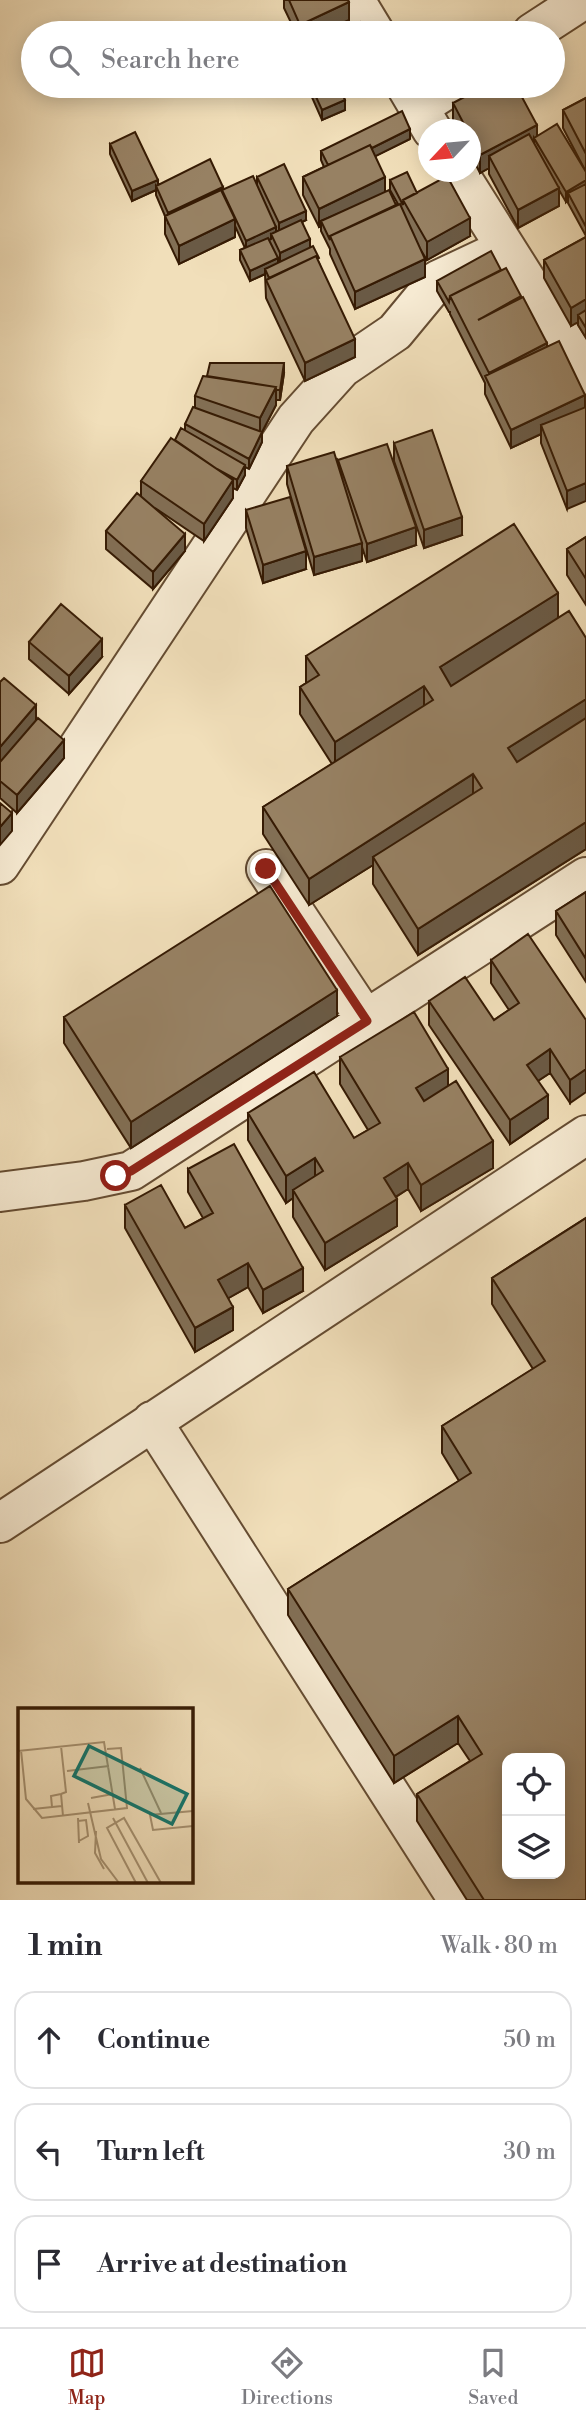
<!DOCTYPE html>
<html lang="en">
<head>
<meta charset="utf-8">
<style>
	body { margin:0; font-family:"Libre Bodoni",serif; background:#f2f2f3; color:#2b2b33 }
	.controls { position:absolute; right:21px; bottom:21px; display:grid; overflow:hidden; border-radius:14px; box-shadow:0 4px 18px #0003 }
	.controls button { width:63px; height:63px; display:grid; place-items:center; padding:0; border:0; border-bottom:2px solid #e1e1e2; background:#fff; color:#2b2b33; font:35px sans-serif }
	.compass { position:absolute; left:418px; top:119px; width:63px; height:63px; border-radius:50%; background:#fff; box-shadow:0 4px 18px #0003; rotate:244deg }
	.stop { position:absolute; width:21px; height:21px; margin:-16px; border:5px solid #8f2418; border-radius:50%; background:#fff }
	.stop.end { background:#8f2418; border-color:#fff; box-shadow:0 2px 7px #0008 }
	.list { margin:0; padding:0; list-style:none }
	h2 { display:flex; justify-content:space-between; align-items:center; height:91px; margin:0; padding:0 28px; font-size:30px }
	h2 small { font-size:23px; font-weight:400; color:#7c7c81 }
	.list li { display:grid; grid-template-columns:46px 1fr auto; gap:21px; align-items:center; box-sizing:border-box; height:98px; margin:0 14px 14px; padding:0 14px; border:2px solid #e1e1e2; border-radius:21px }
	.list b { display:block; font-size:26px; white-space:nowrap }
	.list em { font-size:23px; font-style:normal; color:#7c7c81 }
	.icon { flex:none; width:38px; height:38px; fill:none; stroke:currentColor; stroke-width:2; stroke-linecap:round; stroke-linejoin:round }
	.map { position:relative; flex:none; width:586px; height:1900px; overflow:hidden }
	.search { position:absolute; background:#fff; box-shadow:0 4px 18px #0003; left:21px; right:21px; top:21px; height:77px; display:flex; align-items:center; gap:18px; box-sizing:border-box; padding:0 24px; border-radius:38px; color:#7c7c81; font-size:26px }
	.sheet { height:427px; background:#fff }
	nav { display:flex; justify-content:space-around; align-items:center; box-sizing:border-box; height:98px; border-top:2px solid #e1e1e2; background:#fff; font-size:19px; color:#7c7c81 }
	nav a { display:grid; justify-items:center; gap:4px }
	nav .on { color:#8f2418 }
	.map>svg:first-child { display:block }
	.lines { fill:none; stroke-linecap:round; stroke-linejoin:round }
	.minor-casing { stroke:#654c32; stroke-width:42 }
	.minor { stroke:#f6ead2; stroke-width:38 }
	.wall { fill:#826f55; stroke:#361b04; stroke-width:2 }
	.shaded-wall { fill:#6a5a45; stroke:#361b04; stroke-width:2 }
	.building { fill:#978163; stroke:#361b04; stroke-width:2; fill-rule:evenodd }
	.route { stroke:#8f2418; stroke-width:9 }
	.inset-road { fill:none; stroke:#a69171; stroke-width:2 }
	.view { fill:#0f766e; fill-opacity:0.15; stroke:#0f766e; stroke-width:3.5 }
	.inset-edge { fill:none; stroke:#361b04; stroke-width:3.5 }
</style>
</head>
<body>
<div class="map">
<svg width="586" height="1900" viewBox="0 0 586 1900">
	<rect width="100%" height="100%" fill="#f1dfba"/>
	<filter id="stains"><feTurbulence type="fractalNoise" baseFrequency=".00286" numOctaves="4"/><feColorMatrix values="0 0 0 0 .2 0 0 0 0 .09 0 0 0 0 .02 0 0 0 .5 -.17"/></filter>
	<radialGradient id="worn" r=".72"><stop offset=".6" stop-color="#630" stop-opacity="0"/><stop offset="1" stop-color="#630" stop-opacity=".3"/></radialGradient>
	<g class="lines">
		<defs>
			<path id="minor" d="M355,0L375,33
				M532,33L575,5
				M406,86L432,130
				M419,107L452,86
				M458,172L586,375
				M0,865L296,419L342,368L395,332L438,280L504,249
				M266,869L367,1021
				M0,1192L84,1181L131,1171L586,877
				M152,1421L458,1900
				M0,1523L586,1135"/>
		</defs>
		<use href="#minor" class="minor-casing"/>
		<use href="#minor" class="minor"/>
	</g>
	<path class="wall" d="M284,0H348L349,20L321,33H296L284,8Z
		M307,86H339L345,110L322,120Z
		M586,98V172L563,128V110Z
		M453,103L537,137L586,172V236L568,203V200L566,202L559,190V206L518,228L489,174V168L480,173L471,155V130H457L453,121Z
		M410,139L375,156L385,192L396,205L398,204L390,190V180L417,193L470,236L427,260L420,249L425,277L355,309L330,254V249L321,231V226L319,227L303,195V177L324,167L321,160V151Z
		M110,144L158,184L223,190L257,185V177L306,220L302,222L310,248L319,263L355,357L305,381L266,298L265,274L250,281L240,260V250L245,248L235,226V237L179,264L165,234V216L156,195V190L132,201L110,154Z
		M586,237V338L578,325V322L571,326L544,278V260Z
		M501,270L521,298L547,347L585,395L567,509L541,443V434L511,448L485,394V383L450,314V312H449L437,291V281Z
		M284,373L280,400H276V405L262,432V442L249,469L245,467V475L237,490L233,488V498L204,541L155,508L185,551L153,589L106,549V531L141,496V481L175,440L185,431V424L195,408V396L207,376Z
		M394,443L462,535L424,548L394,461Z
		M338,460L416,545L367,562L362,547V561L314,575L287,484V466L338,465Z
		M246,510L306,569L263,583L246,528Z
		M586,537V605L567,575V549Z
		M558,618L586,638V849L418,955L373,884V865L309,905L263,834V807L332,764L300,714V687L306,683V656Z
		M29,642L102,657L69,694L29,659Z
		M0,682L36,720L64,758L17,813L0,798Z
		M586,892V982L556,935V911Z
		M491,960L586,1020L570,1103L550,1073L538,1081L548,1118L510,1144L429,1025V1001L494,1020L509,1010L491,983Z
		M337,1016L131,1148L64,1043V1017Z
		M340,1057L448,1086L493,1168L421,1211L408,1189L396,1197L397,1226L325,1270L293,1217V1198L286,1203L248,1140V1113L354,1138L368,1130L340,1084Z
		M188,1169L303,1291L263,1313L248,1287L228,1298L233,1330L195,1352L125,1228V1205L185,1228L203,1218L188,1192Z
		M586,1218V1900H467L417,1821V1794L470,1761L458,1743L394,1783L288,1615V1589L459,1481L442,1453V1426L533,1369L492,1304V1278Z"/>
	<path class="shaded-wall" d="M349,2V20L321,33H300V25Z
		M343,86H351L343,90Z
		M345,100V110L322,120V110Z
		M537,125V143L534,138V144L489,156V168L480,173V155Z
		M410,129V139L330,179V169Z
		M385,177V194L321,221V226L319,227V209Z
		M158,180V189L156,186V190L132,201V191Z
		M586,180V190L568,193V200L566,202V192Z
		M223,187L222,197L168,223V213Z
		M559,188V206L518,228V210Z
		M306,211V220L279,233V223Z
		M470,218V236L427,260V242Z
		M235,219V237L179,264V246Z
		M276,227V236L271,234V239L246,250V241Z
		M310,239V249L280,263V253Z
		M278,258V268L265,269V274L250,281V271Z
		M425,259V277L355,309V292Z
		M586,299V317L578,315V322L571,326V308Z
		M355,339V357L305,381V363Z
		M547,343V361L489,384V373Z
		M284,363V373L280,400V390Z
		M276,387V405L260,436V418Z
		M585,395V413L541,425V434L511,448V430Z
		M262,432V442L249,469V459Z
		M245,465V475L237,490V480Z
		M233,480V498L204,541V524Z
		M586,483V501L567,509V491Z
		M462,517V535L424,548V530Z
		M416,527V545L367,562V544Z
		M185,534V551L153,589V572Z
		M362,543V561L314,575V557Z
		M306,551V569L263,583V565Z
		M558,593V619L440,694V667Z
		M102,639V657L69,694V676Z
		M424,686V713L335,769V742Z
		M586,699V725L508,775V748Z
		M36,705V723L0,765V747Z
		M64,740V758L17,813V795Z
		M473,774V801L373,857V865L309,905V879Z
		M12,813V831L0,845V827Z
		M586,822V849L418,955V929Z
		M337,990V1016L131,1148V1122Z
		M550,1049V1073L527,1088V1065Z
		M448,1069V1095L416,1115V1088Z
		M586,1069V1092L570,1103V1080Z
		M548,1095V1118L510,1144V1120Z
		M493,1141V1168L421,1211V1185Z
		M315,1158V1185L293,1190V1198L286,1203V1176Z
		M408,1163V1189L384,1204V1178Z
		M397,1199V1226L325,1270V1243Z
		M248,1263V1287L218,1304V1280Z
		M303,1268V1291L263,1313V1290Z
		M233,1307V1330L195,1352V1328Z
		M458,1716V1743L394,1783V1756Z"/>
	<path class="building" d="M289,0H348L349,2L300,25Z
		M360,22L365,33H338Z
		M311,86H339L345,100L322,110Z
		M485,86H516L537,125L480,155L471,137V130H467L453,103Z
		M586,98V154L563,110Z
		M402,111L410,129L372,148L370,145L328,165L321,151Z
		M557,124L586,172V180L566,192L534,138Z
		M135,132L158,180L132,191L110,144Z
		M529,134L559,188L518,210L489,156Z
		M370,145L385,177L319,209L303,177Z
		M210,159L223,187L168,213L156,186Z
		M284,164L306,211L279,223L257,177Z
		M407,172L417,193L403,200V205L390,180Z
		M253,176L276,227L246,241L222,190Z
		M447,176L470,218L427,242L403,200Z
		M586,184V227L568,193Z
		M221,190L235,219L179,246L165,216Z
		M389,190L396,205L330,236V240L321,221Z
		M400,204L425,259L355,292L330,236Z
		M301,220L310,239L280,253L271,234Z
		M586,237V299L571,308L544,260Z
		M268,238L278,258L250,271L240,250Z
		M313,246L319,258L318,259L316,256L269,278L265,269Z
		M491,251L501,270L450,296L449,302L437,281Z
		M316,256L355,339L305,363L266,280Z
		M506,268L521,296L478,320L523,297L547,343L489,373L450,296Z
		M586,310V328L578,315Z
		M559,341L585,395L511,430L485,376Z
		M210,363H284L280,390H276V387L207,376Z
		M203,376L276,387L260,418L195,396Z
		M193,407L262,432L249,459L185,424Z
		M586,407V483L567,491L541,425Z
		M181,428L245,465L237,480L217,469L175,440Z
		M432,430L462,517L424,530L394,443Z
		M171,438L233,480L204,524L141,481Z
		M387,444L416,527L367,544L338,460Z
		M334,452L362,543L314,557L287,466Z
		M137,493L185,534L153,572L106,531Z
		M290,497L306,551L263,565L246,510Z
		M514,524L558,593L440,667L451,686L569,611L586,638V699L508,748L517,762L586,718V822L418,929L373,857L482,788L473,774L309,879L263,807L433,700L424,686L335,742L300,687L319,675L306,656Z
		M586,537V579L567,549Z
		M61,604L102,639L69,676L29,642Z
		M4,678L36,705L0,747V682Z
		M38,718L64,740L17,795L0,781V762Z
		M0,803L12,813L0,827Z
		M270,886L337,990L131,1122L64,1017Z
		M586,892V959L556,911Z
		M528,934L586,1020V1069L570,1080L550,1049L527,1065L548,1095L510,1120L429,1001L465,977L494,1020L519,1003L491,960Z
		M414,1012L448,1069L416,1088L424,1101L456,1081L493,1141L421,1185L408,1163L384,1178L397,1199L325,1243L293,1190L323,1171L315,1158L286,1176L248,1113L314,1072L354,1138L380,1123L340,1057Z
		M234,1144L303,1268L263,1290L248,1263L218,1280L233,1307L195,1328L125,1205L161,1185L185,1228L213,1213L188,1169Z
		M586,1218V1900H484L417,1794L482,1754L458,1716L394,1756L288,1589L471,1473L442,1426L545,1361L492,1278ZM507,1758H560V1874H507Z"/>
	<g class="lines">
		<path class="route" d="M116,1176L131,1171L367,1021L266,869"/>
	</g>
	<g transform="translate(18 1708)">
		<rect width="175" height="175" fill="#f1dfba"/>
		<path class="inset-road" d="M43,38L48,84L43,86M3,42L8,91L24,110L109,100L103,40L89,41M0,43L86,34L97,101M122,60L143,105M49,63L91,58M73,90L95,86M70,95L83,151L101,175M34,99L33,88L43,86L45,108M15,101L44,98M175,103L132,107L135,122L175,118M60,110L61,135M95,110L130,175M60,113L68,112L70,128L61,133M78,123L77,145L86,161M118,175L89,120L106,110L143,175"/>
		<path class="view" d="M71,38L169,86L154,116L56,68Z"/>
		<rect width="175" height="175" class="inset-edge"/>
	</g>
	<rect width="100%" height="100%" filter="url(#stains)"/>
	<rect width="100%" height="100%" fill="url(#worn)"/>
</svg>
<div class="controls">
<button><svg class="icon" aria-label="locate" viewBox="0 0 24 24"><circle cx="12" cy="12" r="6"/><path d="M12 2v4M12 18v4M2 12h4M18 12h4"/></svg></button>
<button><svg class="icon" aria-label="layers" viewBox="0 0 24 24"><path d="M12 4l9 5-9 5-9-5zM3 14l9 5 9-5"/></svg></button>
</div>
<svg class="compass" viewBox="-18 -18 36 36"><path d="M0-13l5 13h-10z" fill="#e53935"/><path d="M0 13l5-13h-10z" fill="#7c7c81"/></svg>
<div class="stop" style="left:116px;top:1176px"></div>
<div class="stop end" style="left:266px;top:869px"></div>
<div class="search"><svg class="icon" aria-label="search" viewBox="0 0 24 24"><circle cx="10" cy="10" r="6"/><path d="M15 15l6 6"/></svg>Search here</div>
</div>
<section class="sheet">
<h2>1 min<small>Walk · 80 m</small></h2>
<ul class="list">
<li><svg class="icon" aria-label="ahead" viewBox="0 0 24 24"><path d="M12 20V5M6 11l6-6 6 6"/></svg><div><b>Continue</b></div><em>50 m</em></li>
<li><svg class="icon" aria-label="left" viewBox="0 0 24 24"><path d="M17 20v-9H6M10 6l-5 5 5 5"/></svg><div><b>Turn left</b></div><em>30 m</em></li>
<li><svg class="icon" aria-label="arrive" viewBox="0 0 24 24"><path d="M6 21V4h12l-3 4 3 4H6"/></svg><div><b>Arrive at destination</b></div></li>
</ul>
</section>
<nav>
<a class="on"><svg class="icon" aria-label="map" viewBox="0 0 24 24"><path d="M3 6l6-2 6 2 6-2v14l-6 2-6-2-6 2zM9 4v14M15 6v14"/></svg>Map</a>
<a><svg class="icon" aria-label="directions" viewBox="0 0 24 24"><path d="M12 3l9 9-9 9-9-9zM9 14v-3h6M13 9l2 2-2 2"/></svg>Directions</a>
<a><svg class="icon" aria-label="saved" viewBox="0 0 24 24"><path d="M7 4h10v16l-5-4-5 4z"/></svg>Saved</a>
</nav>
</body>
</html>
